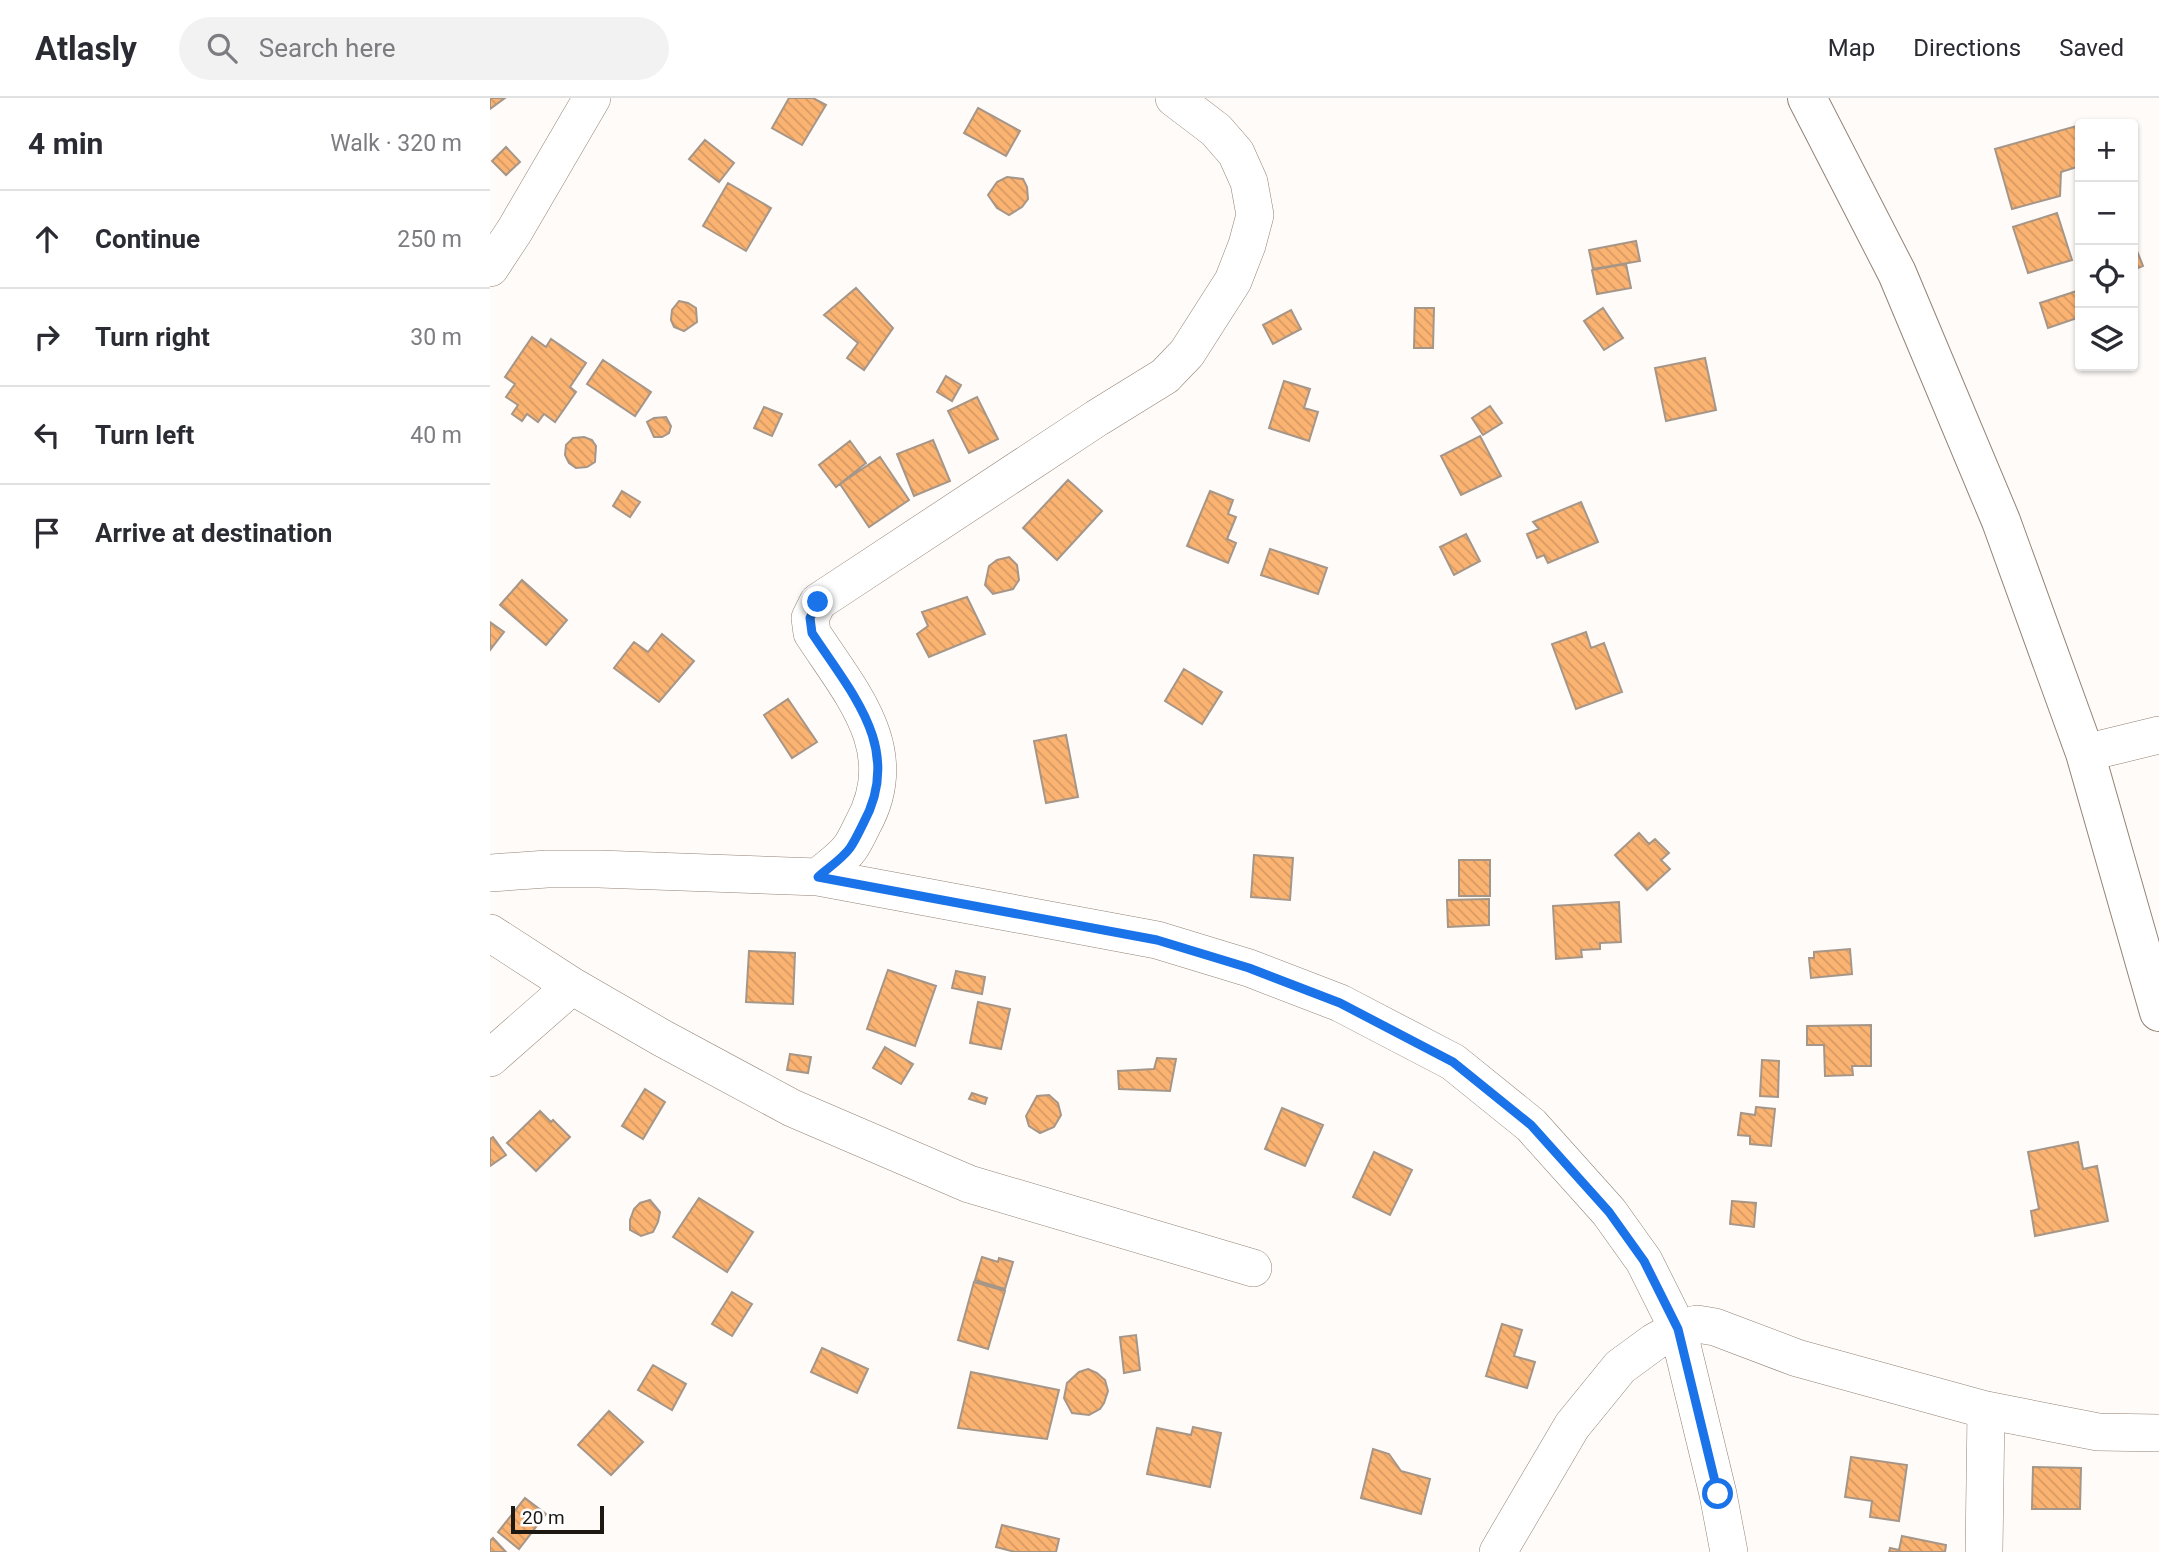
<!DOCTYPE html>
<html lang="en">
<head>
<meta charset="utf-8">
<style>
	body { margin:0; font-family:Roboto,sans-serif; background:#f2f2f3; color:#2b2b33 }
	.controls { position:absolute; right:21px; top:21px; display:grid; overflow:hidden; border-radius:7px; box-shadow:0 2px 5px #0004 }
	.controls button { width:63px; height:63px; display:grid; place-items:center; padding:0; border:0; border-bottom:2px solid #e1e1e2; background:#fff; color:#2b2b33; font:35px sans-serif }
	.scale { position:absolute; left:21px; bottom:18px; width:93px; box-sizing:border-box; padding-left:7px; border:4px solid #1e1813; border-top:0; font-size:19px; line-height:24px; white-space:nowrap; color:#1e1813; -webkit-text-stroke:5px #fff; paint-order:stroke }
	.stop { position:absolute; width:21px; height:21px; margin:-16px; border:5px solid #1a73e8; border-radius:50%; background:#fff }
	.stop.end { background:#1a73e8; border-color:#fff; box-shadow:0 2px 7px #0008 }
	.list { margin:0; padding:0; list-style:none }
	h2 { display:flex; justify-content:space-between; align-items:center; height:91px; margin:0; padding:0 28px; font-size:30px }
	h2 small { font-size:23px; font-weight:400; color:#7c7c81 }
	.list li { display:grid; grid-template-columns:46px 1fr auto; gap:21px; align-items:center; box-sizing:border-box; height:98px; padding:0 28px; border-top:2px solid #e1e1e2 }
	.list b { display:block; font-size:26px; white-space:nowrap }
	.list em { font-size:23px; font-style:normal; color:#7c7c81 }
	.icon { flex:none; width:38px; height:38px; fill:none; stroke:currentColor; stroke-width:2; stroke-linecap:round; stroke-linejoin:round }
	.map { position:relative; flex:none; width:1669px; height:1454px; overflow:hidden }
	header { display:flex; align-items:center; gap:42px; box-sizing:border-box; height:98px; padding:0 35px; background:#fff; border-bottom:2px solid #e1e1e2 }
	header strong { font-size:33px }
	nav { display:flex; gap:38px; margin-inline-start:auto; font-size:24px }
	.search { width:490px; height:63px; background:#f2f2f3; display:flex; align-items:center; gap:18px; box-sizing:border-box; padding:0 24px; border-radius:38px; color:#7c7c81; font-size:26px }
	main { display:flex }
	aside { flex:1; background:#fff }
	.map>svg:first-child { display:block }
	.building { fill:url(#building-back-hatch); stroke:#a69688; stroke-width:2 }
	.lines { fill:none; stroke-linecap:round; stroke-linejoin:round }
	.minor-casing { stroke:#938376; stroke-width:38 }
	.tertiary-casing { stroke:#938376; stroke-width:40 }
	.minor { stroke:#fff; stroke-width:37 }
	.tertiary { stroke:#fff; stroke-width:38 }
	.route { stroke:#1a73e8; stroke-width:9 }
</style>
</head>
<body>
<header>
<strong>Atlasly</strong>
<div class="search"><svg class="icon" aria-label="search" viewBox="0 0 24 24"><circle cx="10" cy="10" r="6"/><path d="M15 15l6 6"/></svg>Search here</div>
<nav><a>Map</a><a>Directions</a><a>Saved</a></nav>
</header>
<main>
<aside>
<h2>4 min<small>Walk · 320 m</small></h2>
<ul class="list">
<li><svg class="icon" aria-label="ahead" viewBox="0 0 24 24"><path d="M12 20V5M6 11l6-6 6 6"/></svg><div><b>Continue</b></div><em>250 m</em></li>
<li><svg class="icon" aria-label="right" viewBox="0 0 24 24"><path d="M7 20v-9h11M14 6l5 5-5 5"/></svg><div><b>Turn right</b></div><em>30 m</em></li>
<li><svg class="icon" aria-label="left" viewBox="0 0 24 24"><path d="M17 20v-9H6M10 6l-5 5 5 5"/></svg><div><b>Turn left</b></div><em>40 m</em></li>
<li><svg class="icon" aria-label="arrive" viewBox="0 0 24 24"><path d="M6 21V4h12l-3 4 3 4H6"/></svg><div><b>Arrive at destination</b></div></li>
</ul>
</aside>
<div class="map">
<svg width="1669" height="1454" viewBox="0 0 1669 1454">
	<defs>
		<pattern id="building-back-hatch" width="6" height="6" patternUnits="userSpaceOnUse" patternTransform="scale(1.75)"><rect width="6" height="6" fill="#fbb372"/><path d="M-1 5l2 2M0 0l6 6M5-1l2 2" fill="none" stroke="#d79962"/></pattern>
	</defs>
	<rect width="100%" height="100%" fill="#fefbf8"/>
	<path class="building" d="M0,0H15L0,11Z
		M299,0H323L336,7L312,47L282,30Z
		M488,10L530,33L516,58L474,35Z
		M1590,27V68L1571,74L1570,98L1522,111L1505,51Z
		M215,42L244,65L229,84L199,61Z
		M16,49L30,64L16,77L2,63Z
		M517,79L533,81L537,89L538,101L532,109L519,117L507,110L498,97L507,84Z
		M238,85L281,110L256,153L213,128Z
		M1567,115L1582,162L1538,175L1523,129Z
		M1146,143L1150,163L1103,171L1099,152Z
		M1643,143L1653,168L1643,172Z
		M1136,166L1141,190L1107,196L1102,172Z
		M366,190L403,230L374,272L357,260L368,245L334,217Z
		M1590,192V219L1558,230L1550,205Z
		M189,203L198,205L206,210L207,224L194,233L184,229L181,222L182,212Z
		M925,210H944L943,250H924Z
		M1113,210L1133,240L1114,252L1094,223Z
		M801,212L811,231L783,246L773,227Z
		M42,239L56,249L61,241L96,265L80,289L86,294L65,324L54,316L48,324L37,316L32,323L22,316L28,307L16,299L25,286L15,279Z
		M1215,260L1226,312L1176,323L1165,270Z
		M113,262L161,294L145,318L97,286Z
		M456,278L471,287L462,303L447,294Z
		M794,283L820,291L814,310L828,314L819,343L779,330Z
		M487,299L508,341L479,355L458,313Z
		M1000,308L1012,325L993,337L982,320Z
		M274,309L292,316L282,338L264,330Z
		M176,319L181,328L179,335L172,339H164L157,324L164,320Z
		M990,338L1011,378L971,397L951,358Z
		M94,339L102,342L106,348L105,364L97,369L86,370L79,365L75,357L76,347L83,340Z
		M443,342L460,383L424,398L407,356Z
		M360,343L376,365L346,389L329,367Z
		M390,359L419,402L379,429L350,386Z
		M578,382L612,413L567,462L533,430Z
		M132,393L150,404L140,419L123,408Z
		M720,393L743,402L738,416L746,419L737,441L746,445L738,465L697,448Z
		M1091,404L1108,444L1058,465L1054,457L1047,460L1037,436L1049,431L1043,424Z
		M976,436L990,463L964,477L950,449Z
		M780,451L837,470L828,496L771,477Z
		M519,459L527,467L529,482L523,491L503,496L495,487L499,468L507,462Z
		M32,482L77,522L56,547L10,507Z
		M477,499L495,536L439,559L427,536L438,528L432,514Z
		M0,524L14,534L0,552Z
		M1096,534L1101,550L1114,545L1132,594L1086,611L1062,546Z
		M172,536L204,563L169,604L124,570L144,544L158,554Z
		M694,571L732,594L712,626L675,603Z
		M298,601L327,644L302,660L274,617Z
		M576,637L588,699L556,705L544,643Z
		M1149,735L1159,746L1165,741L1179,755L1171,762L1180,771L1157,792L1125,757Z
		M764,757L803,760L800,802L761,799Z
		M969,762H1000V798H969Z
		M999,801V827L958,829L957,802Z
		M1129,804L1131,844L1110,845V851L1091,852L1092,859L1066,861L1063,808Z
		M1360,851L1362,876L1321,880L1319,860H1324V854Z
		M259,853L305,855L303,906L256,904Z
		M398,872L446,888L425,948L377,931Z
		M466,873L495,879L492,896L462,890Z
		M488,904L520,911L511,951L480,945Z
		M1381,927V968H1362L1363,977L1335,978L1334,947H1317V928Z
		M395,949L423,966L411,986L383,970Z
		M300,956L321,959L318,975L297,972Z
		M667,960L686,961L680,993L629,991L628,973L664,971Z
		M1272,962L1289,963L1288,999L1270,998Z
		M155,991L175,1004L153,1041L132,1028Z
		M482,995L497,1000L495,1006L479,1001Z
		M559,997L568,1005L571,1017L564,1029L550,1035L539,1028L536,1018L547,998Z
		M1266,1009L1285,1011L1281,1048L1260,1046V1038L1248,1037L1251,1015L1265,1017Z
		M792,1010L833,1027L815,1068L775,1051Z
		M50,1013L61,1024L63,1022L80,1039L46,1073L17,1045Z
		M3,1039L16,1057L0,1068V1041Z
		M1588,1044L1593,1071L1607,1068L1618,1123L1545,1138L1541,1113L1549,1111L1538,1054Z
		M884,1054L922,1072L900,1117L863,1099Z
		M209,1100L263,1134L237,1174L183,1139Z
		M160,1102L170,1114L168,1124L163,1134L151,1138L140,1132V1122L144,1111L150,1105Z
		M1242,1103L1266,1105L1264,1129L1240,1126Z
		M492,1159L508,1164L509,1160L523,1164L515,1191L485,1182Z
		M484,1184L515,1193L498,1251L468,1242Z
		M242,1194L262,1206L242,1238L222,1226Z
		M1012,1226L1032,1232L1024,1258L1045,1264L1037,1290L996,1278Z
		M646,1237L650,1272L634,1275L630,1239Z
		M332,1250L378,1271L367,1295L321,1274Z
		M163,1267L196,1286L182,1312L148,1292Z
		M598,1271L607,1275L615,1282L618,1293L614,1305L610,1311L599,1317L582,1315L574,1300L577,1285L589,1274Z
		M481,1274L569,1292L557,1341L468,1330Z
		M119,1313L153,1344L121,1377L88,1347Z
		M703,1329L731,1335L720,1389L657,1376L667,1330L701,1337Z
		M883,1351L899,1356L911,1373L940,1381L931,1416L871,1400Z
		M1361,1359L1417,1367L1409,1423L1380,1419L1382,1403L1355,1399Z
		M1543,1369L1591,1370L1590,1411H1542Z
		M35,1400L56,1416L29,1451L8,1434Z
		M512,1427L569,1441L566,1454H525L506,1449Z
		M1412,1438L1456,1447L1455,1454H1399L1400,1450L1409,1452Z
		M3,1440L16,1454H0V1443Z"/>
	<g class="lines">
		<defs>
			<path id="minor" d="M0,170L25,132L102,0
				M1595,655L1669,637
				M0,775L57,771H109L328,779L667,842L759,870L850,905L963,964L1041,1027L1119,1114L1154,1163L1188,1231L1228,1396L1239,1454
				M328,779C338,770 352,761 360,750C365,743 369,734 373,726C414,652 361,595 322,535L320,520L328,504L607,320L675,278L697,255L743,183L757,147L765,117L759,84L746,55L726,32L684,0
				M0,835L82,888L172,940L302,1010L479,1086L763,1170
				M0,960L82,888
				M1008,1454L1082,1328L1130,1269L1164,1244L1188,1231L1207,1226L1225,1229L1307,1260L1496,1312L1608,1334L1669,1335
				M1494,1454L1496,1312"/>
			<path id="tertiary" d="M1317,0L1407,175L1511,423L1595,655L1669,914"/>
		</defs>
		<use href="#minor" class="minor-casing"/>
		<use href="#tertiary" class="tertiary-casing"/>
		<use href="#minor" class="minor"/>
		<use href="#tertiary" class="tertiary"/>
	</g>
	<g class="lines">
		<path class="route" d="M328,504L320,520L322,535C362,596 414,651 373,726C369,734 365,743 360,750C352,761 338,770 328,779L667,842L759,870L850,905L963,964L1041,1027L1119,1114L1154,1163L1188,1231L1228,1396"/>
	</g>
</svg>
<div class="controls">
<button>+</button>
<button>−</button>
<button><svg class="icon" aria-label="locate" viewBox="0 0 24 24"><circle cx="12" cy="12" r="6"/><path d="M12 2v4M12 18v4M2 12h4M18 12h4"/></svg></button>
<button><svg class="icon" aria-label="layers" viewBox="0 0 24 24"><path d="M12 4l9 5-9 5-9-5zM3 14l9 5 9-5"/></svg></button>
</div>
<div class="scale">20 m</div>
<div class="stop" style="left:1228px;top:1396px"></div>
<div class="stop end" style="left:328px;top:504px"></div>
</div>
</main>
</body>
</html>
